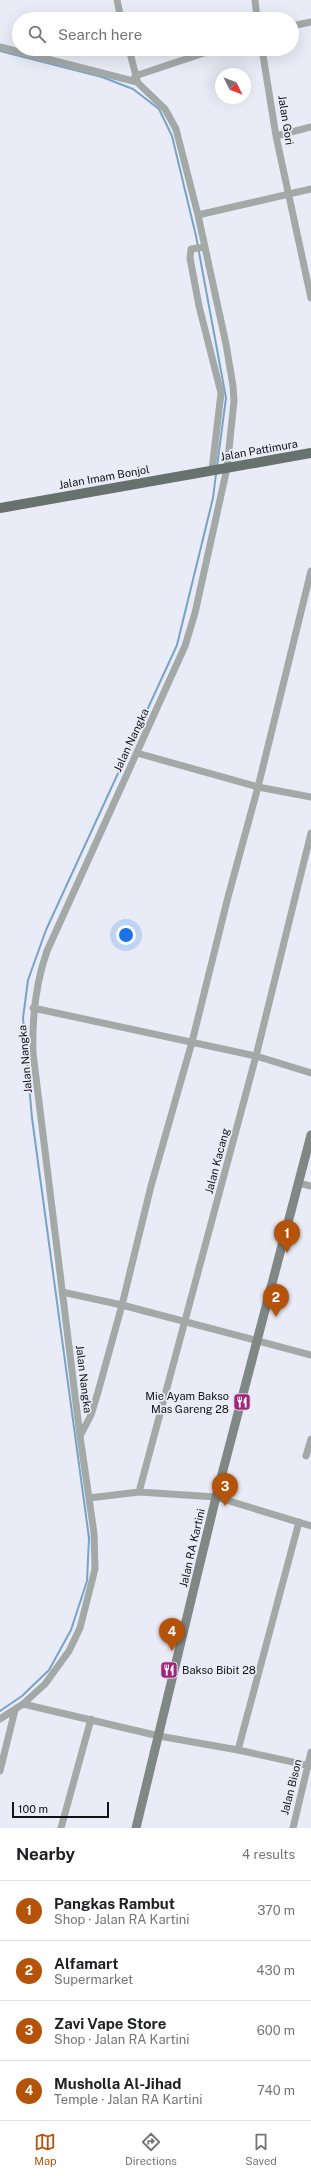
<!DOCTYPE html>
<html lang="en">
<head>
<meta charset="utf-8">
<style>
	body { margin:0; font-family:"Public Sans",sans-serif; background:#f2f2f2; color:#202124 }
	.compass { position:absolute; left:215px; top:68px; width:36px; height:36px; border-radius:50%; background:#fff; box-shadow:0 4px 16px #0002; rotate:132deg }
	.scale { position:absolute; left:12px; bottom:10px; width:97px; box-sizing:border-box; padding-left:4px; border:2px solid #121317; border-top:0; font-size:11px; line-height:14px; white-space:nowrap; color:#121317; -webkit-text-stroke:3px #e9ebf6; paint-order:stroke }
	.you { position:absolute; left:126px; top:935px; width:14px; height:14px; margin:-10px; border:3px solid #fff; border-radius:50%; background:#1a73e8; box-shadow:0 0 0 6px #1a73e833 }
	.badge { display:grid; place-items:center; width:26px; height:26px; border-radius:50%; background:#b45309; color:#fff; font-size:13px; font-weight:700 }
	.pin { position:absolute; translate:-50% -33px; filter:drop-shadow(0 1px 2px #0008) }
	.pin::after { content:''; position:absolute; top:21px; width:14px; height:12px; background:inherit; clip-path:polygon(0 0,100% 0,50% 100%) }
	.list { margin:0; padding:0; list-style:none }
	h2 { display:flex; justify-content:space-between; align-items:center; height:52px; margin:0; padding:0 16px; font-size:17px }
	h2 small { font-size:13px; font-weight:400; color:#757577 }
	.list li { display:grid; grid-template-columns:26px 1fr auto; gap:12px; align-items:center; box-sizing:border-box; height:60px; padding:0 16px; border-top:1px solid #e0e0e0 }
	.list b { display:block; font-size:15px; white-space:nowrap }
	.list p { margin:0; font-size:13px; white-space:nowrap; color:#757577 }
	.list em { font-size:13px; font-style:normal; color:#757577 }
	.icon { flex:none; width:22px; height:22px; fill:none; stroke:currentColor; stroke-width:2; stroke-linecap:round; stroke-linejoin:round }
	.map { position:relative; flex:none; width:311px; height:1828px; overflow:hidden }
	.search { position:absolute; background:#fff; box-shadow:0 4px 16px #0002; left:12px; right:12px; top:12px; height:44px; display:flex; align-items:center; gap:10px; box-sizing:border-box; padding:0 14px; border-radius:22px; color:#757577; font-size:15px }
	.sheet { height:292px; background:#fff }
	nav { display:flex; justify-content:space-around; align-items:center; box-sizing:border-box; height:56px; border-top:1px solid #e0e0e0; background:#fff; font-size:11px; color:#757577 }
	nav a { display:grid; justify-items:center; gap:2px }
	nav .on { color:#b45309 }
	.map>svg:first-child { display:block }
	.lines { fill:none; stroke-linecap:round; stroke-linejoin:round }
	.stream { stroke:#77a3c8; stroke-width:2 }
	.street { stroke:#a3a9a7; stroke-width:7 }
	.secondary { stroke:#808886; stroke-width:9 }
	.primary { stroke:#67716e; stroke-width:10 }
	.labels { text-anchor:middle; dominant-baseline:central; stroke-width:3.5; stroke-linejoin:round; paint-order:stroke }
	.street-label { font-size:11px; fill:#121317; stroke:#e9ebf6 }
	.poi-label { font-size:11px; fill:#121317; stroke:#e9ebf6; text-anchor:end }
</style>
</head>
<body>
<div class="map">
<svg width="311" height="1828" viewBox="0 0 311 1828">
	<rect width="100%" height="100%" fill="#e9ebf6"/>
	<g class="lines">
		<path class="stream" d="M0,51L102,77L133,89L159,109L172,136L196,236L226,398L217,466
			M0,1711L22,1696L49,1670L71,1630L87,1581L89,1538L32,1118L23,1018L28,980L46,930L177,645L213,498L216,474"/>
		<path class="street" d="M117,0L121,19
			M255,0L257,19
			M292,26L311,22
			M0,47L137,82L165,109L176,129L198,215L226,344L233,386L234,401L227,468L195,613L185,646L47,951C35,985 32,1017 33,1053L80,1436L94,1533L95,1569L80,1628L69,1651L45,1684L23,1704L0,1719
			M129,49L137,80
			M262,49L276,136L311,298
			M135,76L216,49
			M276,136L311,127
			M198,215L311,189
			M205,247L191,249L190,258L199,306L221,393L212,470
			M137,753L258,787L311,797
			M33,1008L256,1056L311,1073
			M298,1183L311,1186
			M62,1292L122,1305L311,1355
			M80,1436L91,1415L98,1392L122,1305L151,1186L192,1042L228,897L258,787L311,571
			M306,1456L311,1439
			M139,1492L256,1056L311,833
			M89,1498L139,1492L216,1497L311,1526
			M23,1704L159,1736L238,1750L311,1766
			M238,1750L299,1522
			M0,1771L15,1710
			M61,1828L91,1719
			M293,1828L311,1752"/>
		<path class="secondary" d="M136,1828L216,1497L311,1135"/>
		<path class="primary" d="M0,508L311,453"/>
	</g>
	<defs>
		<symbol id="restaurant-square" viewBox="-11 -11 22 22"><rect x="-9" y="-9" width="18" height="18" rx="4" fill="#a0257a" stroke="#e9ebf6"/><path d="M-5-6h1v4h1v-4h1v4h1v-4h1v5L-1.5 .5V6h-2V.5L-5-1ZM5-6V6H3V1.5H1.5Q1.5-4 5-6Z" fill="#fff"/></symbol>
	</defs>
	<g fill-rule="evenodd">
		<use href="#restaurant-square" x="232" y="1392" width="20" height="20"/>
		<use href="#restaurant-square" x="159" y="1660" width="20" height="20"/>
	</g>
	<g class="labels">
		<g class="street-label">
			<text transform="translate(286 120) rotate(81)">Jalan Gori</text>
			<text transform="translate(259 450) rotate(-10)">Jalan Pattimura</text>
			<text transform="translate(104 477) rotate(-10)">Jalan Imam Bonjol</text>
			<text transform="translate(131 740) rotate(-65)">Jalan Nangka</text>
			<text transform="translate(25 1059) rotate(-95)">Jalan Nangka</text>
			<text transform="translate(217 1161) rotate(-75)">Jalan Kacang</text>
			<text transform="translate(84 1379) rotate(83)">Jalan Nangka</text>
			<text transform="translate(192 1548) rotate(-77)">Jalan RA Kartini</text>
			<text transform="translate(291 1787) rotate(-76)">Jalan Bison</text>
		</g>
		<g class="poi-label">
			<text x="229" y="1396">Mie Ayam Bakso<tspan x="229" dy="13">Mas Gareng 28</tspan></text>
			<text x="182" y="1670" text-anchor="start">Bakso Bibit 28</text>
		</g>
	</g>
</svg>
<svg class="compass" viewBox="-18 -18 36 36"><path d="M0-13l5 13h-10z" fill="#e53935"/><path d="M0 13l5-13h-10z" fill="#757577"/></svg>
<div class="scale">100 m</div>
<div class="you"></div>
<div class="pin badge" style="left:287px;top:1253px">1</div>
<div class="pin badge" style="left:276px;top:1317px">2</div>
<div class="pin badge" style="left:225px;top:1506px">3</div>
<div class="pin badge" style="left:172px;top:1651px">4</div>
<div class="search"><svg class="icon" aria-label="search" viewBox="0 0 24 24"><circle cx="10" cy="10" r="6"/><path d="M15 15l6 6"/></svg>Search here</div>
</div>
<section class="sheet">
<h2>Nearby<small>4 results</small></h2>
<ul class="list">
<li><span class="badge">1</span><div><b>Pangkas Rambut</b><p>Shop · Jalan RA Kartini</p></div><em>370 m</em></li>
<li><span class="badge">2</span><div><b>Alfamart</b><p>Supermarket</p></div><em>430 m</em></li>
<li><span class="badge">3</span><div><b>Zavi Vape Store</b><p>Shop · Jalan RA Kartini</p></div><em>600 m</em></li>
<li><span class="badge">4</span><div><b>Musholla Al-Jihad</b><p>Temple · Jalan RA Kartini</p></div><em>740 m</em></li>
</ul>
</section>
<nav>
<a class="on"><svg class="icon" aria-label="map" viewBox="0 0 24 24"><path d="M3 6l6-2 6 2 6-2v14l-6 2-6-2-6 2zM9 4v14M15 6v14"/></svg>Map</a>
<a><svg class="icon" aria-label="directions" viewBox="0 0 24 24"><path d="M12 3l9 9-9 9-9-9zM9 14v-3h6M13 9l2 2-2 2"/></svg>Directions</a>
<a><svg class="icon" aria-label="saved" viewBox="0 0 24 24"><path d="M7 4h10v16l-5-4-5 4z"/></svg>Saved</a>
</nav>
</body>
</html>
